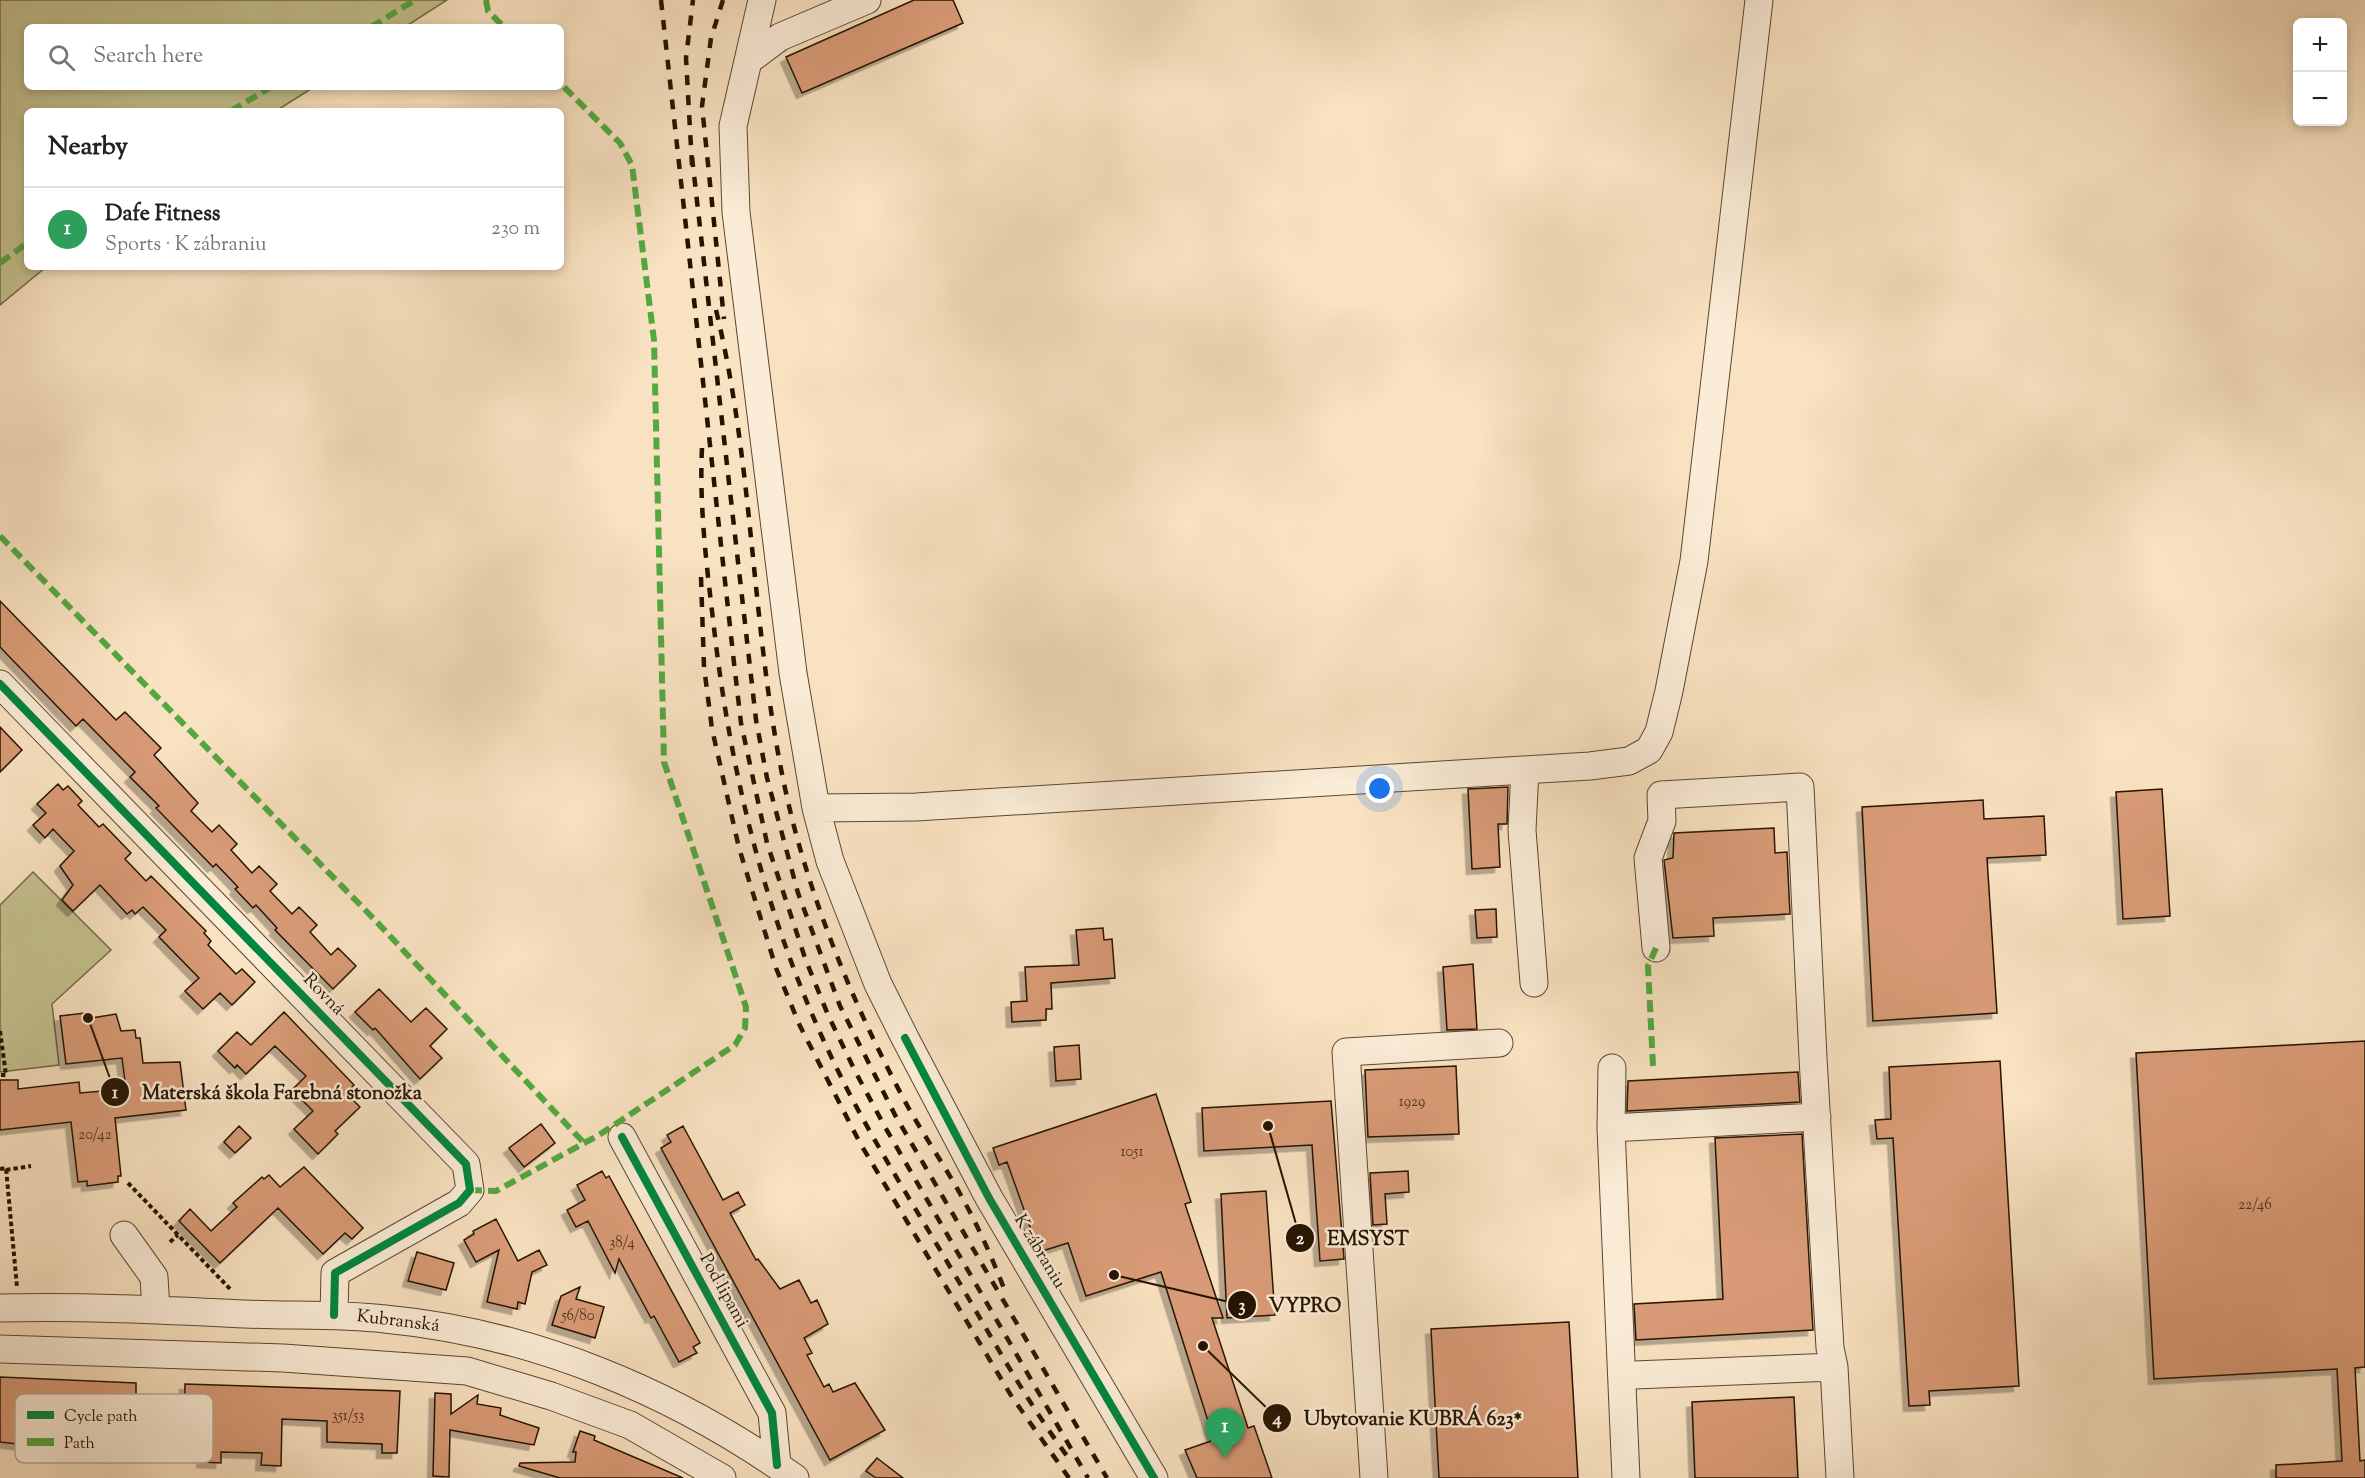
<!DOCTYPE html>
<html lang="en">
<head>
<meta charset="utf-8">
<style>
	body { margin:0; font-family:"Sorts Mill Goudy",serif; background:#f6f6f6; color:#222 }
	.controls { position:absolute; right:18px; top:18px; display:grid; overflow:hidden; border-radius:9px; box-shadow:0 3px 9px #0003 }
	.controls button { width:54px; height:54px; display:grid; place-items:center; padding:0; border:0; border-bottom:2px solid #e0e0e0; background:#fff; color:#222; font:30px sans-serif }
	.you { position:absolute; left:1380px; top:789px; width:21px; height:21px; margin:-15px; border:4px solid #fff; border-radius:50%; background:#1a73e8; box-shadow:0 0 0 9px #1a73e833 }
	.badge { display:grid; place-items:center; width:39px; height:39px; border-radius:50%; background:#8f2418; color:#fff; font-size:20px; font-weight:700 }
	.pin { position:absolute; translate:-50% -50px; filter:drop-shadow(0 2px 3px #0008) }
	.pin::after { content:''; position:absolute; top:32px; width:21px; height:18px; background:inherit; clip-path:polygon(0 0,100% 0,50% 100%) }
	.list { margin:0; padding:0; list-style:none }
	h2 { display:flex; justify-content:space-between; align-items:center; height:78px; margin:0; padding:0 24px; font-size:26px }
	h2 small { font-size:20px; font-weight:400; color:#767676 }
	.list li { display:grid; grid-template-columns:39px 1fr auto; gap:18px; align-items:center; box-sizing:border-box; height:84px; padding:0 24px; border-top:2px solid #e0e0e0 }
	.list b { display:block; font-size:22px; white-space:nowrap }
	.list p { margin:0; font-size:20px; white-space:nowrap; color:#767676 }
	.list em { font-size:20px; font-style:normal; color:#767676 }
	.icon { flex:none; width:33px; height:33px; fill:none; stroke:currentColor; stroke-width:2; stroke-linecap:round; stroke-linejoin:round }
	.map { position:relative; flex:none; width:2365px; height:1478px; overflow:hidden }
	.search { position:absolute; background:#fff; box-shadow:0 3px 9px #0003; left:24px; top:24px; width:540px; height:66px; display:flex; align-items:center; gap:15px; box-sizing:border-box; padding:0 21px; border-radius:9px; color:#767676; font-size:22px }
	.panel { position:absolute; background:#fff; box-shadow:0 3px 9px #0003; left:24px; top:108px; width:540px; height:162px; border-radius:9px }
	.map>svg:first-child { display:block }
	.green { fill:#c4c28f; stroke:#746a48; stroke-width:1.5 }
	.building { fill:#d99b77; stroke:#251300; stroke-width:1.5; filter:url(#shadow) }
	.lines { fill:none; stroke-linecap:round; stroke-linejoin:round }
	.minor-casing { stroke:#5a4730; stroke-width:29 }
	.path { stroke:#251300; stroke-width:4; stroke-dasharray:4.5 3; stroke-linecap:butt }
	.minor { stroke:#fbecd7; stroke-width:27 }
	.rail { stroke:#251300; stroke-width:4.5; stroke-dasharray:10 10; stroke-linecap:butt }
	.quiet { stroke:#53a840; stroke-width:6; stroke-dasharray:12 6; stroke-linecap:butt }
	.cycleway-casing { stroke:#fbecd7; stroke-width:11 }
	.cycleway { stroke:#00873e; stroke-width:8 }
	.labels { text-anchor:middle; dominant-baseline:central; stroke-width:5; stroke-linejoin:round; paint-order:stroke }
	.number-label { font-size:15px; fill:#52351e }
	.street-label { font-size:18px; fill:#251300; stroke:#fbecd7 }
	.key { fill:#fbecd7; stroke:#bbab96; stroke-width:1.5 }
	.key-label { font-size:16px; fill:#251300 }
	.leader { fill:none; stroke:#251300; stroke-width:2 }
	.callout-dot { fill:#251300; stroke:#fbecd7; stroke-width:2 }
	.mark-label { font-size:18px; text-anchor:middle; font-weight:bold; fill:#fff }
	.callout-label { font-size:20px; text-anchor:middle; font-weight:bold; fill:#251300; stroke:#fbecd7; stroke-width:5; stroke-linejoin:round; paint-order:stroke }
</style>
</head>
<body>
<div class="map">
<svg width="2365" height="1478" viewBox="0 0 2365 1478">
	<defs>
		<filter id="shadow"><feDropShadow dx="-5.5" dy="5.5" stdDeviation="0" flood-color="#0004"/></filter>
	</defs>
	<rect width="100%" height="100%" fill="#f9e2c1"/>
	<filter id="stains"><feTurbulence type="fractalNoise" baseFrequency=".00333" numOctaves="4"/><feColorMatrix values="0 0 0 0 .2 0 0 0 0 .09 0 0 0 0 .02 0 0 0 .5 -.17"/></filter>
	<radialGradient id="worn" r=".72"><stop offset=".6" stop-color="#630" stop-opacity="0"/><stop offset="1" stop-color="#630" stop-opacity=".3"/></radialGradient>
	<path class="green" d="M0,0H447L405,27H27V87H314L276,111H27V267H46L0,305Z
		M33,872L111,950L52,1004L59,1065L0,1072V905Z"/>
	<path class="building" d="M914,0H953L963,23L802,93L786,57Z
		M0,601L116,720L125,712L161,748L154,755L198,803L191,811L212,832L219,825L237,844L231,850L252,873L259,866L277,884L270,891L292,914L299,907L317,925L310,932L331,955L338,948L356,966L333,989L275,930L277,928L256,905L253,908L235,889L238,887L216,864L213,867L156,808L159,806L130,777L135,772L83,719L76,726L0,647Z
		M0,727L22,750L0,772Z
		M58,784L63,790L68,786L82,801L78,805L99,827L103,824L131,853L125,859L146,881L151,876L206,931L204,933L211,941L208,945L236,974L242,969L255,982L232,1005L220,993L203,1009L185,991L199,978L159,937L166,930L143,907L135,914L132,910L127,914L100,885L73,911L62,900L73,885L60,866L74,851L53,829L45,838L33,825L46,813L37,804Z
		M1508,787L1507,824H1498L1500,867L1472,869L1468,789Z
		M2162,789L2170,916L2123,919L2116,792Z
		M1983,800L1984,819L2044,816L2046,855L1987,858L1997,1013L1873,1021L1862,807Z
		M1774,828L1775,853L1787,852L1790,914L1713,918L1714,936L1673,938L1664,860L1673,858L1674,833Z
		M1496,909L1497,937L1477,938L1475,910Z
		M1103,928L1104,940L1112,939L1115,978L1051,983L1052,1009H1046V1020L1012,1022L1011,1002L1027,1001L1025,967L1079,965L1076,930Z
		M1473,964L1477,1029L1447,1030L1443,967Z
		M379,989L411,1022L426,1008L447,1029L430,1046L442,1058L420,1079L375,1028L373,1030L355,1012Z
		M284,1012L354,1085L346,1093L360,1107L335,1131L338,1134L318,1154L294,1129L313,1111L292,1090L306,1076L275,1046L246,1074L237,1065L235,1068L218,1051L237,1032L251,1045Z
		M85,1013V1019L116,1014L121,1031L135,1030L136,1038H140L143,1063L180,1062L186,1110L115,1118L121,1176H118V1182L87,1186V1181L78,1182L71,1122L0,1130V1080H18V1089L79,1082L80,1093L126,1089L122,1058L66,1064L60,1016Z
		M2365,1041V1367L2355,1368L2360,1461L2365,1460V1478H2276V1465L2342,1461L2337,1369L2154,1379L2136,1053Z
		M1079,1045L1081,1079L1056,1081L1054,1047Z
		M2000,1061L2019,1386L1929,1391L1930,1405L1909,1406L1893,1138L1877,1139L1875,1120L1891,1119L1889,1067Z
		M1456,1066L1459,1134L1368,1137L1365,1070Z
		M1798,1072L1800,1102L1627,1111L1628,1081Z
		M1156,1094L1191,1202L1185,1204L1223,1318H1212L1248,1428L1254,1426L1272,1478H1197L1185,1450L1214,1440L1161,1272L1086,1296L1068,1243L1039,1252L1007,1162L999,1165L993,1148Z
		M1331,1101L1344,1259L1320,1261L1312,1145L1204,1151L1202,1108Z
		M541,1124L555,1143L524,1167L509,1148Z
		M239,1126L251,1138L235,1153L224,1142Z
		M683,1126L723,1200L738,1192L745,1205L730,1213L756,1260L758,1259L780,1289L799,1280L811,1303L817,1300L828,1324L804,1338L812,1353L807,1355L824,1387L829,1384L833,1392L855,1383L885,1430L830,1460L661,1148L671,1142L667,1135Z
		M1802,1134L1813,1330L1636,1340L1634,1304L1723,1299L1715,1138Z
		M304,1167L363,1228L352,1239L345,1233L323,1254L278,1208L220,1263L179,1221L190,1209L211,1231L237,1207L233,1203L262,1177L264,1179L269,1175L280,1187Z
		M602,1171L606,1178L609,1176L700,1343L693,1347L697,1353L679,1362L654,1316L651,1318L619,1259L615,1273L588,1221L576,1227L567,1210L585,1200L577,1185Z
		M1408,1171L1409,1192L1385,1194L1387,1224L1373,1225L1370,1173Z
		M1266,1191L1275,1315L1227,1318L1221,1194Z
		M496,1219L518,1261L539,1250L547,1265L532,1272L525,1304L518,1302L517,1309L487,1302L499,1250L476,1262L464,1240L474,1234L473,1231Z
		M417,1252L454,1263L446,1290L408,1281Z
		M580,1287L576,1299L604,1307L595,1338L552,1325L561,1296Z
		M1569,1322L1578,1478H1439L1431,1329Z
		M0,1377L136,1383V1406H124L123,1436L149,1438L148,1457H105L106,1417L36,1415V1446L0,1442Z
		M185,1384L400,1391L397,1453H382V1444L327,1442V1421L282,1419L281,1466L261,1465L262,1453L221,1452V1463L202,1462L205,1429L184,1428Z
		M435,1393L451,1394V1414L478,1395L477,1404L501,1408L500,1415L539,1428L534,1445L450,1430L449,1477L433,1476Z
		M1794,1397L1798,1478H1695L1692,1402Z
		M580,1431L595,1436L594,1440L683,1478H560L519,1466L520,1463L575,1462L576,1452H573Z
		M877,1458L903,1478H876L866,1471Z"/>
	<g class="lines">
		<defs>
			<path id="minor" d="M762,0L733,126L736,212L793,673L816,808L830,861L878,984L905,1038L989,1198L1154,1478
				M749,60L780,37L867,0
				M0,684L466,1164L470,1190L459,1203L335,1273L334,1315
				M1525,770L1522,830L1534,983
				M816,808L916,807L1590,766L1629,761L1649,750L1659,732L1669,691L1694,561L1759,0
				M1656,948L1648,858L1662,821L1661,795L1800,787L1813,1058L1830,1348L1834,1367
				M1612,1068L1611,1128L1626,1478
				M1611,1128L1817,1117
				M622,1137L772,1413L777,1465
				M124,1235L154,1277L156,1310
				M0,1308C82,1306 163,1310 245,1314C292,1316 338,1314 385,1319C533,1333 674,1392 795,1478
				M0,1349L283,1358L467,1371L551,1396L630,1425L722,1478
				M1634,1375L1834,1367L1840,1478
				M1374,1478L1346,1052L1499,1043"/>
		</defs>
		<use href="#minor" class="minor-casing"/>
		<path class="path" d="M0,1031L6,1075H0
			M0,1169L6,1168L17,1287
			M6,1170L31,1166
			M128,1183L232,1291
			M170,1242L178,1235"/>
		<use href="#minor" class="minor"/>
		<path class="rail" d="M661,0L734,663L741,723L767,843L805,958L828,1015L855,1071L885,1127L1088,1478
			M723,0L711,38L702,106L724,319
			M692,157L756,720L767,778L798,893L840,1006L895,1115L1107,1478
			M692,165L686,58L693,0
			M716,310C758,482 750,662 796,834C822,929 861,1020 908,1107C926,1139 947,1169 964,1201C980,1230 993,1260 1005,1291
			M702,448C699,508 707,568 714,628C732,786 771,937 842,1079C874,1143 913,1204 949,1265C987,1329 1023,1396 1067,1456
			M701,577L704,667L712,729L739,848L776,968L800,1026L860,1143L1012,1397L1069,1478"/>
		<path class="quiet" d="M486,0L488,11L504,27
			M371,27L415,0
			M231,111L271,87
			M0,263L27,243
			M0,536L374,919L584,1143
			M1653,1066L1648,966L1656,948
			M470,1190L496,1191L599,1135L735,1045L745,1028L746,1007L664,762L654,340L632,165L620,143L561,84"/>
		<defs>
			<path id="cycleway" d="M0,684L466,1164L470,1190L459,1203L335,1273L334,1315
				M905,1038L989,1198L1154,1478
				M622,1137L772,1413L777,1465"/>
		</defs>
		<use href="#cycleway" class="cycleway-casing"/>
		<use href="#cycleway" class="cycleway"/>
	</g>
	<g class="labels">
		<g class="number-label">
			<text x="1412" y="1102">1929</text>
			<text x="95" y="1135">20/42</text>
			<text x="1132" y="1152">1051</text>
			<text x="2255" y="1205">22/46</text>
			<text x="622" y="1243">38/4</text>
			<text x="578" y="1316">56/80</text>
			<text x="348" y="1416">351/53</text>
		</g>
		<g class="street-label">
			<text transform="translate(323 995) rotate(46)">Rovná</text>
			<text transform="translate(1039 1252) rotate(59)">K zábraniu</text>
			<text transform="translate(723 1291) rotate(61)">Pod lipami</text>
			<text transform="translate(398 1322) rotate(7)">Kubranská</text>
		</g>
	</g>
	<rect x="15" y="1394" width="198" height="69" rx="9" class="key"/>
	<rect x="27" y="1411" width="27" height="8" fill="#00873e"/>
	<rect x="27" y="1438" width="27" height="8" fill="#53a840"/>
	<g class="key-label">
		<text x="64" y="1421">Cycle path</text>
		<text x="64" y="1448">Path</text>
	</g>
	<path class="leader" d="M88 1018L115 1092M1268 1126L1300 1238M1114 1275L1242 1305M1203 1346L1277 1418"/>
	<g class="callout-dot">
		<circle cx="88" cy="1018" r="6"/>
		<circle cx="1268" cy="1126" r="6"/>
		<circle cx="1114" cy="1275" r="6"/>
		<circle cx="1203" cy="1346" r="6"/>
		<circle cx="115" cy="1092" r="15"/>
		<circle cx="1300" cy="1238" r="15"/>
		<circle cx="1242" cy="1305" r="15"/>
		<circle cx="1277" cy="1418" r="15"/>
	</g>
	<g class="mark-label">
		<text x="115" y="1098">1</text>
		<text x="1300" y="1244">2</text>
		<text x="1242" y="1311">3</text>
		<text x="1277" y="1424">4</text>
	</g>
	<g class="callout-label">
		<text x="282" y="1099">Materská škola Farebná stonožka</text>
		<text x="1368" y="1245">EMSYST</text>
		<text x="1305" y="1312">VYPRO</text>
		<text x="1413" y="1425">Ubytovanie KUBRÁ 623*</text>
	</g>
	<rect width="100%" height="100%" filter="url(#stains)"/>
	<rect width="100%" height="100%" fill="url(#worn)"/>
</svg>
<div class="controls">
<button>+</button>
<button>−</button>
</div>
<div class="you"></div>
<div class="pin badge" style="left:1225px;top:1458px;background:#2e9e5b">1</div>
<div class="search"><svg class="icon" aria-label="search" viewBox="0 0 24 24"><circle cx="10" cy="10" r="6"/><path d="M15 15l6 6"/></svg>Search here</div>
<section class="panel">
<h2>Nearby<small></small></h2>
<ul class="list">
<li><span class="badge" style="background:#2e9e5b">1</span><div><b>Dafe Fitness</b><p>Sports · K zábraniu</p></div><em>230 m</em></li>
</ul>
</section>
</div>
</body>
</html>
